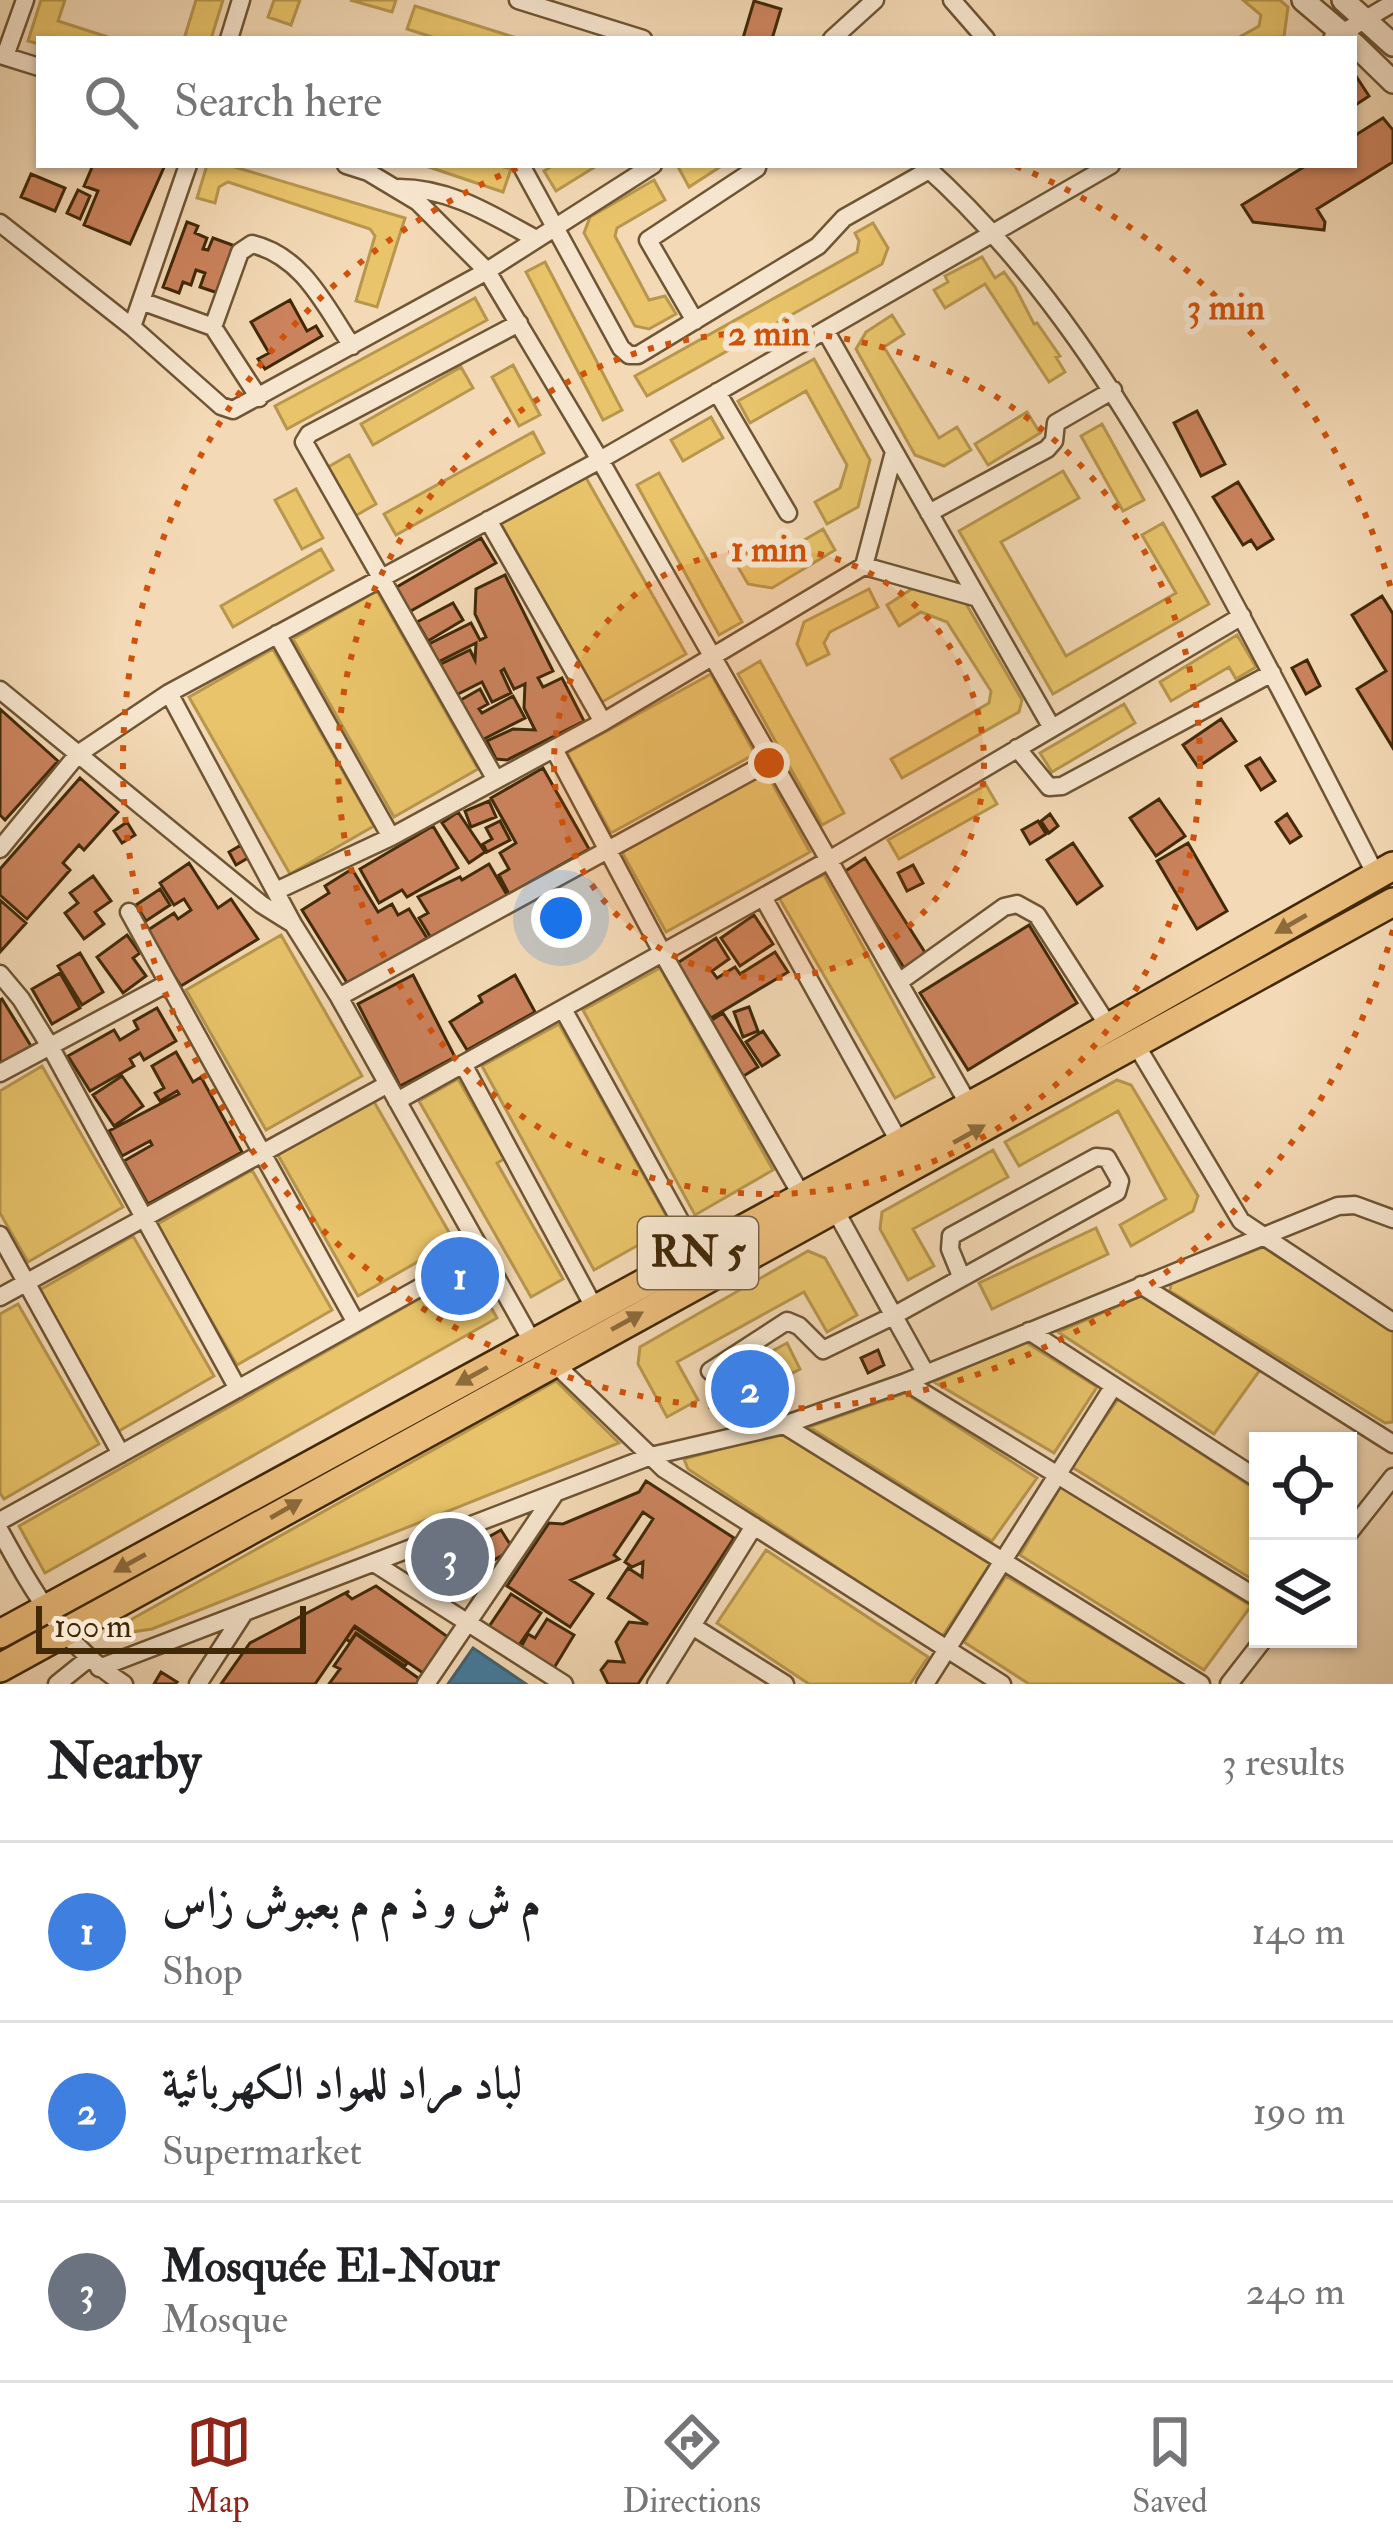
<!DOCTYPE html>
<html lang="en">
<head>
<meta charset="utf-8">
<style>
	body { margin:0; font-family:"IM FELL Double Pica",Amiri,serif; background:#f6f6f6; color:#202124 }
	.controls { position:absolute; right:36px; bottom:36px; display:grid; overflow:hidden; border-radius:0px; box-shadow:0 3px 9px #0004 }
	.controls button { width:108px; height:108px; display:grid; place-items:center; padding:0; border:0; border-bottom:3px solid #e0e0e0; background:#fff; color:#202124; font:60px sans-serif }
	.scale { position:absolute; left:36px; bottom:30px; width:270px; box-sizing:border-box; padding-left:12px; border:6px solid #412908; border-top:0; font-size:33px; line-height:42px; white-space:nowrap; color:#412908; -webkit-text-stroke:9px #f7e6cf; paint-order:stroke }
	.you { position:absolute; left:561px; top:918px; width:42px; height:42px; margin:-30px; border:9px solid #fff; border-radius:50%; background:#1a73e8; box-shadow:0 0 0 18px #1a73e833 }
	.badge { display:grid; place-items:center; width:78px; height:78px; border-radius:50%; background:#8f2418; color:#fff; font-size:39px; font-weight:700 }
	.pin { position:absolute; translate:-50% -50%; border:6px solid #fff; box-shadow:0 3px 12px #0006 }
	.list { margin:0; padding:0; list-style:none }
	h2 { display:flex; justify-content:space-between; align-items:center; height:156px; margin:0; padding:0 48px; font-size:51px }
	h2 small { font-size:39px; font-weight:400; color:#757577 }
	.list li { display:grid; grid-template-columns:78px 1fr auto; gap:36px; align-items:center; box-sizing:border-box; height:180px; padding:0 48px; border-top:3px solid #e0e0e0 }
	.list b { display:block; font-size:45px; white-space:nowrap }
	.list p { margin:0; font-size:39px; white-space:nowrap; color:#757577 }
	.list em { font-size:39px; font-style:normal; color:#757577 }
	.icon { flex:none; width:66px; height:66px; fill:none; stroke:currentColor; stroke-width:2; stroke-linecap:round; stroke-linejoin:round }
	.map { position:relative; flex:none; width:1393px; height:1684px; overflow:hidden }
	.search { position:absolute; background:#fff; box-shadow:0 3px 9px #0004; left:36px; right:36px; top:36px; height:132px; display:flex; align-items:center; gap:30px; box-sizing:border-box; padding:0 42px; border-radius:0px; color:#757577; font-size:45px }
	.sheet { height:696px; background:#fff }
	nav { display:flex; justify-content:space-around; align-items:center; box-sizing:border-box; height:168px; border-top:3px solid #e0e0e0; background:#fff; font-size:33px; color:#757577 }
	nav a { display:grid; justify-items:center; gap:6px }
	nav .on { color:#8f2418 }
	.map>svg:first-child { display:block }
	.homes { fill:#e9c46a; stroke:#b7964d; stroke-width:3 }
	.public { fill:#457b9d; stroke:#446270; stroke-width:3 }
	.building { fill:#cb835d; stroke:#412908; stroke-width:3 }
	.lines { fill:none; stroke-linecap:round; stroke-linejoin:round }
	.minor-casing { stroke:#6e5533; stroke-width:21 }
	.tertiary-casing { stroke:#6e5533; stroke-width:26 }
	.primary-casing { stroke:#412908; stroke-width:32 }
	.minor { stroke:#f7e6cf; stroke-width:16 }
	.tertiary { stroke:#f7e6cf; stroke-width:21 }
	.primary { stroke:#eabc7a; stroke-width:27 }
	.oneway { fill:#8d6b3b }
	.ring { fill:none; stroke:#cf520b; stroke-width:6; stroke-dasharray:6 12 }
	.labels { text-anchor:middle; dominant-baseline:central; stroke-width:12; stroke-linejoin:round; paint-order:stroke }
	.shield { fill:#f7e6cf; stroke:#786244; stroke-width:3 }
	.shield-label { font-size:42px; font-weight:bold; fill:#412908 }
	.centre { fill:#cf520b; stroke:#f7e6cf; stroke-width:6 }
	.ring-label { font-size:36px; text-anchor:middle; font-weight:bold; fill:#cf520b; stroke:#f7e6cf; stroke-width:12; stroke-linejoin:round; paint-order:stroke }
</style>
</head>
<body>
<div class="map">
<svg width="1393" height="1684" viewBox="0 0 1393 1684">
	<rect width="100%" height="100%" fill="#f3d9b5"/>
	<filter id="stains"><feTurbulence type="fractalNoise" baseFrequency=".00167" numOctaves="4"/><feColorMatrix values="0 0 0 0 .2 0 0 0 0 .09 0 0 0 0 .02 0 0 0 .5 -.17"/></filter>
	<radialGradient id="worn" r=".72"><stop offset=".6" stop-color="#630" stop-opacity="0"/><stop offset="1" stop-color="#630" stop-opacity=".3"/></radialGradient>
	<path class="homes" d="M41,0H65L58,21L114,39H39V44L28,41Z
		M196,0H223L211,39H184Z
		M274,0H300L291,25L268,17Z
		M350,0H396L392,12Z
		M1243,0H1280L1288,7L1284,37L1236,39L1259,26L1261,15Z
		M415,6L520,39H438L407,29Z
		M207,165H228L405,218L377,307L356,301L375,236L370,229L228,182L219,187L215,203L197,198Z
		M423,165H497L511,169L503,192Z
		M554,165H598L556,191L544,171Z
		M677,165H723L689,187Z
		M654,180L665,200L617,228L615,236L649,300L665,296L676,314L649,329L635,326L584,233L590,217Z
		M873,223L888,248L882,264L647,396L635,376L857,252L859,241L855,233Z
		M982,257L995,278L1004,272L1015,287L1034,324L1037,323L1060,356L1056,357L1065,372L1049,382L985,284L945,308L934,290L948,282L945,276Z
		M545,262L622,410L603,420L526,272Z
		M475,298L487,320L287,429L275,406Z
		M892,315L904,334L884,347L939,438L957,427L971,450L944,466L915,455L856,349L866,332Z
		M814,359L870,460L858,507L827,524L815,502L840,488L847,465L806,391L750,423L738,401Z
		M513,365L540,415L519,426L492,377Z
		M461,367L473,388L373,445L361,424Z
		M1027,412L1040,433L988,465L975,444Z
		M711,417L723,438L683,461L671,440Z
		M1102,424L1144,500L1123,511L1081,436Z
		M533,432L544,453L396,535L384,514Z
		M349,455L376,504L355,516L328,467Z
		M1063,471L1079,498L1001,542L1066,656L1176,593L1142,535L1163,523L1209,604L1053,694L959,531Z
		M659,473L742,622L719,635L637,485Z
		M585,476L686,654L602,702L501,524Z
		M296,489L323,538L302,549L275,500Z
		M823,529L835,550L772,588L748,584L734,560L757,547L764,559L770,560Z
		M321,549L333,570L233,627L221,606Z
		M915,587L965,602L1022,700L1019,712L902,778L891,759L989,703L991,691L947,622L921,612L899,626L887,605Z
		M869,589L878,607L830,632L824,643L829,654L807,665L797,644L804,622Z
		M377,591L478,769L394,817L293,639Z
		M1237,635L1256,667L1236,679L1229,667L1171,701L1160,682Z
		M273,649L374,826L290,874L189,697Z
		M760,661L844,813L822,825L738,674Z
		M711,674L755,754L611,833L567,753Z
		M1124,704L1135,723L1052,772L1040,753Z
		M766,772L810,852L666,932L622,852Z
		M986,785L997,804L899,859L888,840Z
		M824,875L934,1077L895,1098L778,896Z
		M281,935L362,1076L266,1130L186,990Z
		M660,968L773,1170L695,1215L583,1010Z
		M559,1024L672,1226L594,1270L482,1066Z
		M42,1066L123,1207L28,1262L0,1213V1091Z
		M458,1079L504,1159L497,1163L563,1279L531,1297L419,1101Z
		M1117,1080L1131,1085L1198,1196L1193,1211L1131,1246L1120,1225L1166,1199L1118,1111L1019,1166L1005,1142Z
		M373,1100L454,1241L358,1296L278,1155Z
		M993,1150L1008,1177L913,1229L934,1266L908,1280L880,1229L882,1212Z
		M252,1170L332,1310L237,1365L156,1225Z
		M1096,1228L1108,1254L992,1309L979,1283Z
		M133,1236L214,1376L119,1431L38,1291Z
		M1263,1247L1393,1330V1422L1385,1423L1170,1291L1171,1283Z
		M808,1251L825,1258L857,1315L827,1332L804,1292L677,1362L698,1400L667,1417L638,1364L640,1347Z
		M470,1270L497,1318L45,1573L19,1526Z
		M1141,1296L1260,1370L1214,1434L1058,1332Z
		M18,1304L99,1444L4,1499L0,1493V1314Z
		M1024,1341L1097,1387L1054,1453L934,1382Z
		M787,1343L800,1369L742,1400L729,1375Z
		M556,1381L619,1443L152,1629L125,1633L132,1619Z
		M905,1393L1037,1478L992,1541L809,1427Z
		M1118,1399L1258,1491V1583L1072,1467Z
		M783,1432L990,1564L942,1637L688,1469L684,1459Z
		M1061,1486L1251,1606L1204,1670L1020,1555Z
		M766,1550L928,1657L910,1684H809L717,1623Z
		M1006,1576L1184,1684H1029L964,1642Z"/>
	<path class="public" d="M473,1648L526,1684H448Z"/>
	<path class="building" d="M754,1L781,9L772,39L743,38Z
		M1354,73L1369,96L1354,106Z
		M1383,118L1393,130V162L1317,209L1325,222L1324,230L1253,222L1242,205L1307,165H1354V136Z
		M93,165H165L130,244L84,225L98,191L84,186Z
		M31,174L65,188L55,211L21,197Z
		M78,190L90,196L80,219L67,213Z
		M187,222L198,226L195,233L207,238L203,249L208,250L213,238L235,246L218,293L200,287L205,273L196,270L191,285L183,282L179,293L163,287Z
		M290,300L307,331L316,326L322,336L265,369L258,359L269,353L251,322Z
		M1197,411L1225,464L1201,476L1174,423Z
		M1238,482L1273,539L1257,549L1251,540L1243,545L1213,497Z
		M481,538L496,563L409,612L395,588Z
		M505,575L553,671L538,678L543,687L562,678L584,721L507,760L496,759L487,741L513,729L535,730L524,708L525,684L514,689L504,669L501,671L511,693L492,702L482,682L454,696L439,665L470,650L475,660L476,643L438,662L429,644L471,623L480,640L486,637L475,614L476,589Z
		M1382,596L1393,614V748L1357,689L1386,671L1352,615Z
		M453,603L463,620L428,641L417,622Z
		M1307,660L1320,686L1306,694L1292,668Z
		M480,689L488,704L479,709L482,713L513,696L525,718L480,741L459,701Z
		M0,709L58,761L5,820L0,815Z
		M1221,719L1236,741L1198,767L1183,745Z
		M1260,758L1275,781L1261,790L1246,766Z
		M543,768L589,849L509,894L499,875L509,869L500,853L516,843L491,798Z
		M80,778L118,812L84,850L79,845L63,863L70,870L27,919L0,895V869Z
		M1159,799L1185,836L1156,856L1130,818Z
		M489,801L496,817L471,827L465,811Z
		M458,812L485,852L469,863L442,823Z
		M1050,814L1058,826L1049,833L1041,821Z
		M1287,814L1301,836L1290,843L1276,822Z
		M500,821L510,840L487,852L483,844L492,839L486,828Z
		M1038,821L1046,834L1030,844L1022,830Z
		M127,822L135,835L122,843L114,831Z
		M433,826L458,868L407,897L402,890L379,903L360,869Z
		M1073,843L1102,886L1077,904L1047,860Z
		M1188,843L1227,911L1197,929L1157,861Z
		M241,845L248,858L236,865L229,852Z
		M865,858L926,954L904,968L844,872Z
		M189,863L218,908L231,899L258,939L181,986L145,932L174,913L178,919L191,910L184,899L174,905L160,883Z
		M489,864L507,895L431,938L419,918L428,913L418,897L460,877L462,880Z
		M913,865L923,883L907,891L898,873Z
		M352,869L378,912L392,904L398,915L409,909L427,938L349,986L302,910L329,893L325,886Z
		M93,876L111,901L95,912L104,924L84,939L65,913L78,903L70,893Z
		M160,889L170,905L146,921L136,905Z
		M0,900L26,923L0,952Z
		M754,915L773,944L740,966L721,938Z
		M1029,925L1077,1003L968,1070L920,993Z
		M127,935L140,953L133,958L146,976L123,993L97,957Z
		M716,938L729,959L712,971L717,978L735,967L740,974L775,952L788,972L711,1018L676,964Z
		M80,953L103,992L82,1005L58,966Z
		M60,973L80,1008L52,1024L32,989Z
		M413,975L455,1057L400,1086L358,1004Z
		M515,975L535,1012L467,1050L450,1022L482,1002L479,996Z
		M2,999L31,1046L0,1065V1000Z
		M749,1007L758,1031L743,1037L734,1012Z
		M157,1008L176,1041L144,1060L140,1053L130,1059L134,1066L90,1091L68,1056L114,1030L120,1040L138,1029L134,1021Z
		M723,1013L758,1067L742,1077L707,1023Z
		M763,1031L779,1055L762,1066L746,1042Z
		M176,1052L193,1082L201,1077L242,1152L148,1204L124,1161L152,1145L150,1141L122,1156L109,1131L179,1094L177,1091L160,1101L155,1093L164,1088L152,1066Z
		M122,1076L143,1106L114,1126L93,1095Z
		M878,1350L884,1365L868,1373L861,1358Z
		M646,1481L734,1538L638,1684H608L601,1670L608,1661L624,1662L616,1642L629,1622L648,1624L608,1598L628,1568L642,1577L643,1562L632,1567L625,1562L653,1519L643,1512L614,1555L619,1559L571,1580L593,1594L570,1627L507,1586L549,1523L563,1524L639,1492Z
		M501,1530L513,1549L477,1570L465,1550Z
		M458,1555L475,1580L442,1602L426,1577Z
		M376,1586L448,1637L423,1673L355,1626L315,1684H221L250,1643L349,1591L346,1594L352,1599Z
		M511,1594L541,1613L519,1645L488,1628Z
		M547,1619L574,1635L554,1668L520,1649L528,1634L535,1638Z
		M354,1627L407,1663L405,1666L356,1633L350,1642L346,1639Z
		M356,1634L421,1680L419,1684H329L340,1669L334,1666Z
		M161,1672L177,1682L175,1684H154Z"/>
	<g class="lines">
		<defs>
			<path id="minor" d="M518,0L643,39
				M952,0L986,39
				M229,39L241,0
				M832,39L875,0
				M1332,39L1393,3
				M0,55L39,67
				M5,56L25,0
				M346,165L368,172L418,202L487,271L600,460L969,1105
				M521,165L621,348L629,355H638L818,246L844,218L929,170
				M924,165C1041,270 1122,400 1198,537C1260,648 1318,762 1376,875
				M399,188C450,188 492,215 536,239
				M0,223L132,327L221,406L233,410L487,271L653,165
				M141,301L213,327L259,398
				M695,321L648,240L757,168
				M132,327L188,165
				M213,327L240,252L252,244C303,256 325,306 352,346
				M825,330L1052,728
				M717,392L788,513
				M894,452L864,566L978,598
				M929,513L1047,449L1054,441L1056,423L1113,390
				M488,520L603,722
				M277,634L391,837
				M0,690L261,904L293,924
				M169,693L293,924L339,997L533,1343
				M1017,748L1049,787L1062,786L1272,673
				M554,749L663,954L802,1196
				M496,780L304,442L309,434L519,323
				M0,849L78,754L169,693L600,460L1111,165
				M278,890L391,837L603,722L864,566
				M763,897L900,1143
				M129,912L356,1323
				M0,974L21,999L51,1048L238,1389
				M899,982L1004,907L1017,904L1037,915L1109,1027
				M339,997L772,760
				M563,1009L698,1253
				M1135,1043L1241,1221L1393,1322
				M463,1064L595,1309
				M0,1073L168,983
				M397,1101L829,860L1242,616
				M834,1208L926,1374
				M0,1235L121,1454
				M1141,1285L1393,1444
				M0,1297L388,1084
				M1029,1331L1258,1479
				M553,1362L664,1469L1002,1684
				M710,1371L787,1321L799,1326L823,1350L893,1316L1117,1192L1120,1181L1107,1158L1096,1157L951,1236L950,1249L961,1276
				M906,1382L1258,1598
				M784,1425L1201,1684
				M0,1521L482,1253
				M0,1531C34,1593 63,1645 124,1684
				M1348,1534L1393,1477
				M374,1563L564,1684
				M692,1626L785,1684
				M99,1668L651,1456L784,1425L906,1382L1338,1206L1355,1205L1393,1219
				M57,1684L88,1659
				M198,1684L244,1613
				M426,1684L554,1495
				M656,1684L754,1526
				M925,1684L1113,1387
				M1229,1684L1264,1639"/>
			<path id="tertiary" d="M1303,0L1349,39
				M1343,0L1393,45
				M1354,44L1393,82"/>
			<path id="primary" d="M0,1634L998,1090L1393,866
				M0,1668L1393,902"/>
		</defs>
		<use href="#minor" class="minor-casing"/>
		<use href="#tertiary" class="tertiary-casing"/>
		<use href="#primary" class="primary-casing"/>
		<use href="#minor" class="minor"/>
		<use href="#tertiary" class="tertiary"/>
		<use href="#primary" class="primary"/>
	</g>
	<defs><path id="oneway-solid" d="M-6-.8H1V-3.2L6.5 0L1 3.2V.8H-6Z" transform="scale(3)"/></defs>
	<g class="oneway">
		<use href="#oneway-solid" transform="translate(1291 924) rotate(150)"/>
		<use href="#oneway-solid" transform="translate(969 1134) rotate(-29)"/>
		<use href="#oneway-solid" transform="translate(627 1321) rotate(-29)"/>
		<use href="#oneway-solid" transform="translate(472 1376) rotate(151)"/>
		<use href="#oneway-solid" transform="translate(286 1509) rotate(-30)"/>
		<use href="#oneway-solid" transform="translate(130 1563) rotate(151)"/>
	</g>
	<circle cx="769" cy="763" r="215" fill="#cf520b" fill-opacity=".12"/>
	<g class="ring">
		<circle cx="769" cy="763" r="215"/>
		<circle cx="769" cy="763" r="431"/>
		<path d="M1393 930A646 646 0 1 1 522 166M1016 166A646 646 0 0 1 1393 596"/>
	</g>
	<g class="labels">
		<rect class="shield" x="638" y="1217" width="120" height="72" rx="9"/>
		<g class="shield-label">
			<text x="698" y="1253">RN 5</text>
		</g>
	</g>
	<circle cx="769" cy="763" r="18" class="centre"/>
	<g class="ring-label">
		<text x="1226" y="319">3 min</text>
		<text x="769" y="345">2 min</text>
		<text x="769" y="561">1 min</text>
	</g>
	<rect width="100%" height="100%" filter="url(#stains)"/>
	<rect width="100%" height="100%" fill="url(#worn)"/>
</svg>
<div class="controls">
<button><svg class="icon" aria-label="locate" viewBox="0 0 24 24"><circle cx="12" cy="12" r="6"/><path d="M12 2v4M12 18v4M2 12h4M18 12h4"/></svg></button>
<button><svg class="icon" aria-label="layers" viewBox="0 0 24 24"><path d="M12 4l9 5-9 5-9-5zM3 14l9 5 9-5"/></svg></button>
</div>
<div class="scale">100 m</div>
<div class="you"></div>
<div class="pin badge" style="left:460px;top:1276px;background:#3f7fe0">1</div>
<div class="pin badge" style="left:750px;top:1389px;background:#3f7fe0">2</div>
<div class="pin badge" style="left:450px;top:1557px;background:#6b7280">3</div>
<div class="search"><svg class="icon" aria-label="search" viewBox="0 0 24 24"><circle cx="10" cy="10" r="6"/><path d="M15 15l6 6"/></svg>Search here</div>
</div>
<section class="sheet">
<h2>Nearby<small>3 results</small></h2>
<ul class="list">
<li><span class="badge" style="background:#3f7fe0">1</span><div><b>م ش و ذ م م بعبوش زاس</b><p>Shop</p></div><em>140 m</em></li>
<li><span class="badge" style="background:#3f7fe0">2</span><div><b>لباد مراد للمواد الكهربائية</b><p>Supermarket</p></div><em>190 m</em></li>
<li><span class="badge" style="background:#6b7280">3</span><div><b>Mosquée El-Nour</b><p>Mosque</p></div><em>240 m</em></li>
</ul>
</section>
<nav>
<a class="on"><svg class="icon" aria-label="map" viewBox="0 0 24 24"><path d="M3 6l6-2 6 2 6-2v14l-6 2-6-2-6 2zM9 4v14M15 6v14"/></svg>Map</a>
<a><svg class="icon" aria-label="directions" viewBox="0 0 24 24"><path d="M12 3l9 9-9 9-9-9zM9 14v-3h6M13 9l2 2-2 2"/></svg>Directions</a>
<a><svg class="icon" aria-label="saved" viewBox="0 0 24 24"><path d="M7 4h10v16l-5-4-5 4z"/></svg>Saved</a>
</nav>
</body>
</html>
